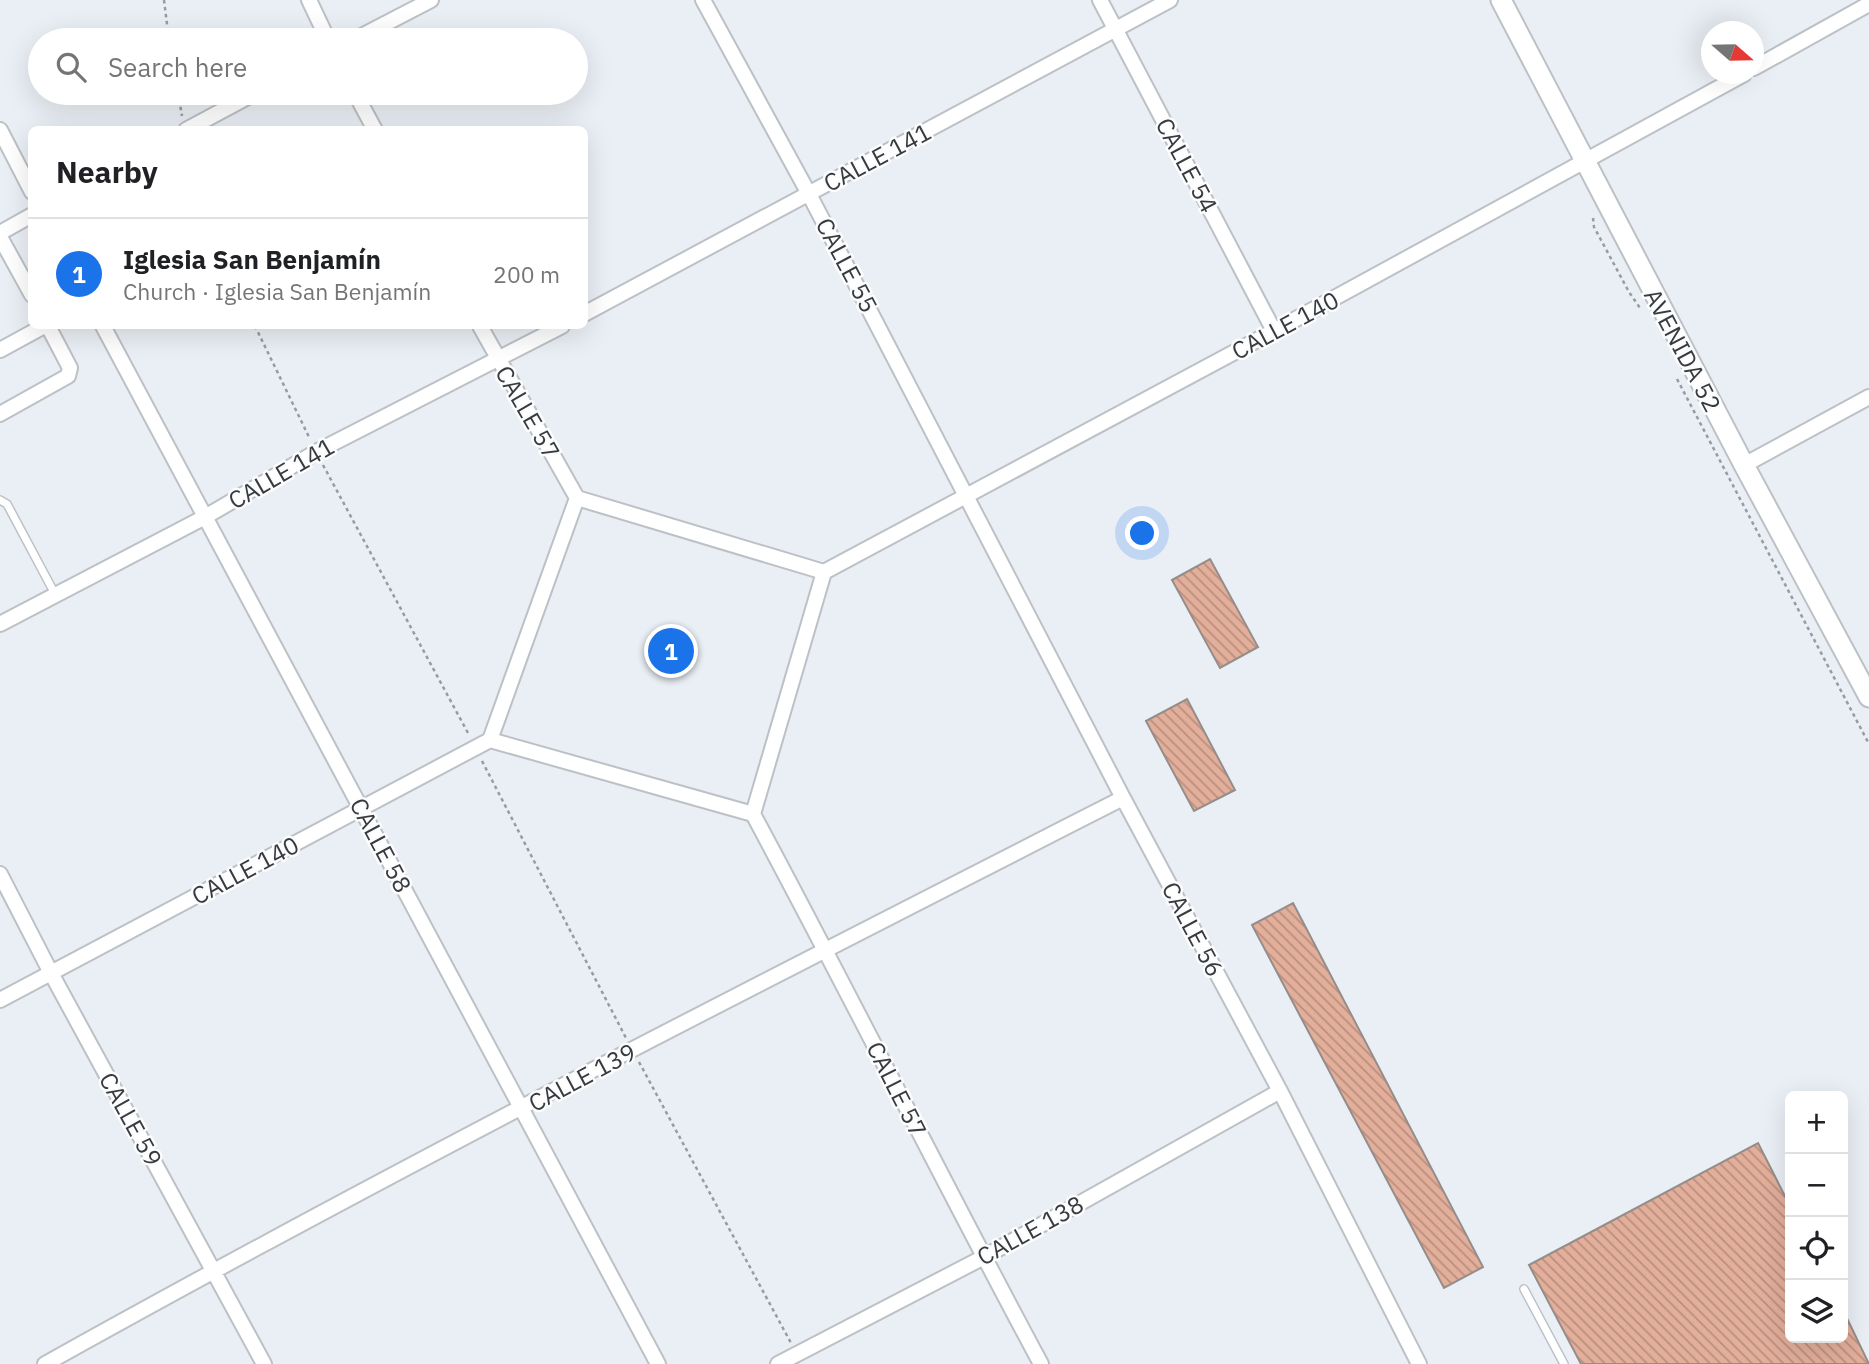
<!DOCTYPE html>
<html lang="en">
<head>
<meta charset="utf-8">
<style>
	body { margin:0; font-family:"IBM Plex Sans",sans-serif; background:#f2f2f2; color:#202124 }
	.controls { position:absolute; right:21px; bottom:21px; display:grid; overflow:hidden; border-radius:10px; box-shadow:0 7px 28px #0002 }
	.controls button { width:63px; height:63px; display:grid; place-items:center; padding:0; border:0; border-bottom:2px solid #e0e0e0; background:#fff; color:#202124; font:35px sans-serif }
	.compass { position:absolute; left:1701px; top:21px; width:63px; height:63px; border-radius:50%; background:#fff; box-shadow:0 7px 28px #0002; rotate:110deg }
	.you { position:absolute; left:1143px; top:534px; width:24px; height:24px; margin:-18px; border:5px solid #fff; border-radius:50%; background:#1a73e8; box-shadow:0 0 0 10px #1a73e833 }
	.badge { display:grid; place-items:center; width:46px; height:46px; border-radius:50%; background:#1a73e8; color:#fff; font-size:23px; font-weight:700 }
	.pin { position:absolute; translate:-50% -50%; border:4px solid #fff; box-shadow:0 2px 7px #0006 }
	.list { margin:0; padding:0; list-style:none }
	h2 { display:flex; justify-content:space-between; align-items:center; height:91px; margin:0; padding:0 28px; font-size:30px }
	h2 small { font-size:23px; font-weight:400; color:#757577 }
	.list li { display:grid; grid-template-columns:46px 1fr auto; gap:21px; align-items:center; box-sizing:border-box; height:112px; padding:0 28px; border-top:2px solid #e0e0e0 }
	.list b { display:block; font-size:26px; white-space:nowrap }
	.list p { margin:0; font-size:23px; white-space:nowrap; color:#757577 }
	.list em { font-size:23px; font-style:normal; color:#757577 }
	.icon { flex:none; width:38px; height:38px; fill:none; stroke:currentColor; stroke-width:2; stroke-linecap:round; stroke-linejoin:round }
	.map { position:relative; flex:none; width:1869px; height:1364px; overflow:hidden }
	.search { position:absolute; background:#fff; box-shadow:0 7px 28px #0002; left:28px; top:28px; width:560px; height:77px; display:flex; align-items:center; gap:18px; box-sizing:border-box; padding:0 24px; border-radius:38px; color:#757577; font-size:26px }
	.panel { position:absolute; background:#fff; box-shadow:0 7px 28px #0002; left:28px; top:126px; width:560px; height:203px; border-radius:10px }
	.map>svg:first-child { display:block }
	.building { fill:url(#building-back-hatch); stroke:#948d8a; stroke-width:2 }
	.lines { fill:none; stroke-linecap:round; stroke-linejoin:round }
	.service-casing { stroke:#bcc1c6; stroke-width:10 }
	.minor-casing { stroke:#bcc1c6; stroke-width:18 }
	.secondary-casing { stroke:#bcc1c6; stroke-width:23 }
	.path { stroke:#989ba0; stroke-width:2.5; stroke-dasharray:3.5 3.5; stroke-linecap:butt }
	.service { stroke:#fff; stroke-width:7 }
	.minor { stroke:#fff; stroke-width:14 }
	.secondary { stroke:#fff; stroke-width:19 }
	.labels { text-anchor:middle; dominant-baseline:central; stroke-width:5; stroke-linejoin:round; paint-order:stroke }
	.street-label { font-size:24px; fill:#383a3c; stroke:#fafcfe }
</style>
</head>
<body>
<div class="map">
<svg width="1869" height="1364" viewBox="0 0 1869 1364">
	<defs>
		<pattern id="building-back-hatch" width="6" height="6" patternUnits="userSpaceOnUse" patternTransform="scale(1.75)"><rect width="6" height="6" fill="#e3ae9a"/><path d="M-1 5l2 2M0 0l6 6M5-1l2 2" fill="none" stroke="#b98f7f"/></pattern>
	</defs>
	<rect width="100%" height="100%" fill="#eaeff5"/>
	<path class="building" d="M1210,559L1258,647L1220,668L1172,580Z
		M1187,699L1235,790L1194,811L1146,721Z
		M1293,903L1483,1267L1444,1288L1252,925Z
		M1758,1143L1790,1206V1338H1843V1310L1869,1364H1581L1529,1265Z"/>
	<g class="lines">
		<defs>
			<path id="service" d="M0,500L7,504L55,594
				M1524,1289L1564,1364"/>
			<path id="minor" d="M309,0L328,40
				M703,0L809,194L1123,798L1280,1091L1419,1364
				M1100,0L1274,331
				M354,40L431,0
				M1754,68L1869,4
				M355,93L375,130
				M0,130L32,192
				M186,130L255,93
				M0,233L32,215
				M0,237L32,295
				M584,314L1170,0
				M103,326L658,1364
				M480,326L577,498
				M0,350L44,326
				M0,414L68,376L70,368L48,326
				M1744,465L1869,397
				M824,572L1274,331L1744,74
				M0,624L205,517L316,452L562,326
				M490,740L577,498L824,572
				M490,740L753,814
				M753,814C851,996 943,1182 1041,1364
				M753,814L824,572
				M0,874L51,973L264,1364
				M0,1000L490,740
				M45,1364C400,1166 762,982 1123,798
				M778,1364L984,1257L1280,1091"/>
			<path id="secondary" d="M1501,0L1744,465L1869,697"/>
		</defs>
		<use href="#service" class="service-casing"/>
		<use href="#minor" class="minor-casing"/>
		<use href="#secondary" class="secondary-casing"/>
		<path class="path" d="M164,0L169,40
			M178,93L182,116
			M1593,218L1594,227L1629,292L1640,308
			M255,326L309,437
			M1677,379L1869,744
			M323,465L468,733
			M482,761L626,1038
			M639,1062L791,1343"/>
		<use href="#service" class="service"/>
		<use href="#minor" class="minor"/>
		<use href="#secondary" class="secondary"/>
	</g>
	<g class="labels">
		<g class="street-label">
			<text transform="translate(877 157) rotate(-28)">CALLE 141</text>
			<text transform="translate(1187 165) rotate(62)">CALLE 54</text>
			<text transform="translate(847 265) rotate(62)">CALLE 55</text>
			<text transform="translate(1285 325) rotate(-28)">CALLE 140</text>
			<text transform="translate(1683 350) rotate(62)">AVENIDA 52</text>
			<text transform="translate(528 412) rotate(60)">CALLE 57</text>
			<text transform="translate(281 473) rotate(-30)">CALLE 141</text>
			<text transform="translate(381 845) rotate(62)">CALLE 58</text>
			<text transform="translate(245 870) rotate(-28)">CALLE 140</text>
			<text transform="translate(1193 929) rotate(62)">CALLE 56</text>
			<text transform="translate(582 1077) rotate(-28)">CALLE 139</text>
			<text transform="translate(897 1089) rotate(63)">CALLE 57</text>
			<text transform="translate(131 1119) rotate(61)">CALLE 59</text>
			<text transform="translate(1030 1230) rotate(-29)">CALLE 138</text>
		</g>
	</g>
</svg>
<div class="controls">
<button>+</button>
<button>−</button>
<button><svg class="icon" aria-label="locate" viewBox="0 0 24 24"><circle cx="12" cy="12" r="6"/><path d="M12 2v4M12 18v4M2 12h4M18 12h4"/></svg></button>
<button><svg class="icon" aria-label="layers" viewBox="0 0 24 24"><path d="M12 4l9 5-9 5-9-5zM3 14l9 5 9-5"/></svg></button>
</div>
<svg class="compass" viewBox="-18 -18 36 36"><path d="M0-13l5 13h-10z" fill="#e53935"/><path d="M0 13l5-13h-10z" fill="#757577"/></svg>
<div class="you"></div>
<div class="pin badge" style="left:671px;top:651px">1</div>
<div class="search"><svg class="icon" aria-label="search" viewBox="0 0 24 24"><circle cx="10" cy="10" r="6"/><path d="M15 15l6 6"/></svg>Search here</div>
<section class="panel">
<h2>Nearby<small></small></h2>
<ul class="list">
<li><span class="badge">1</span><div><b>Iglesia San Benjamín</b><p>Church · Iglesia San Benjamín</p></div><em>200 m</em></li>
</ul>
</section>
</div>
</body>
</html>
